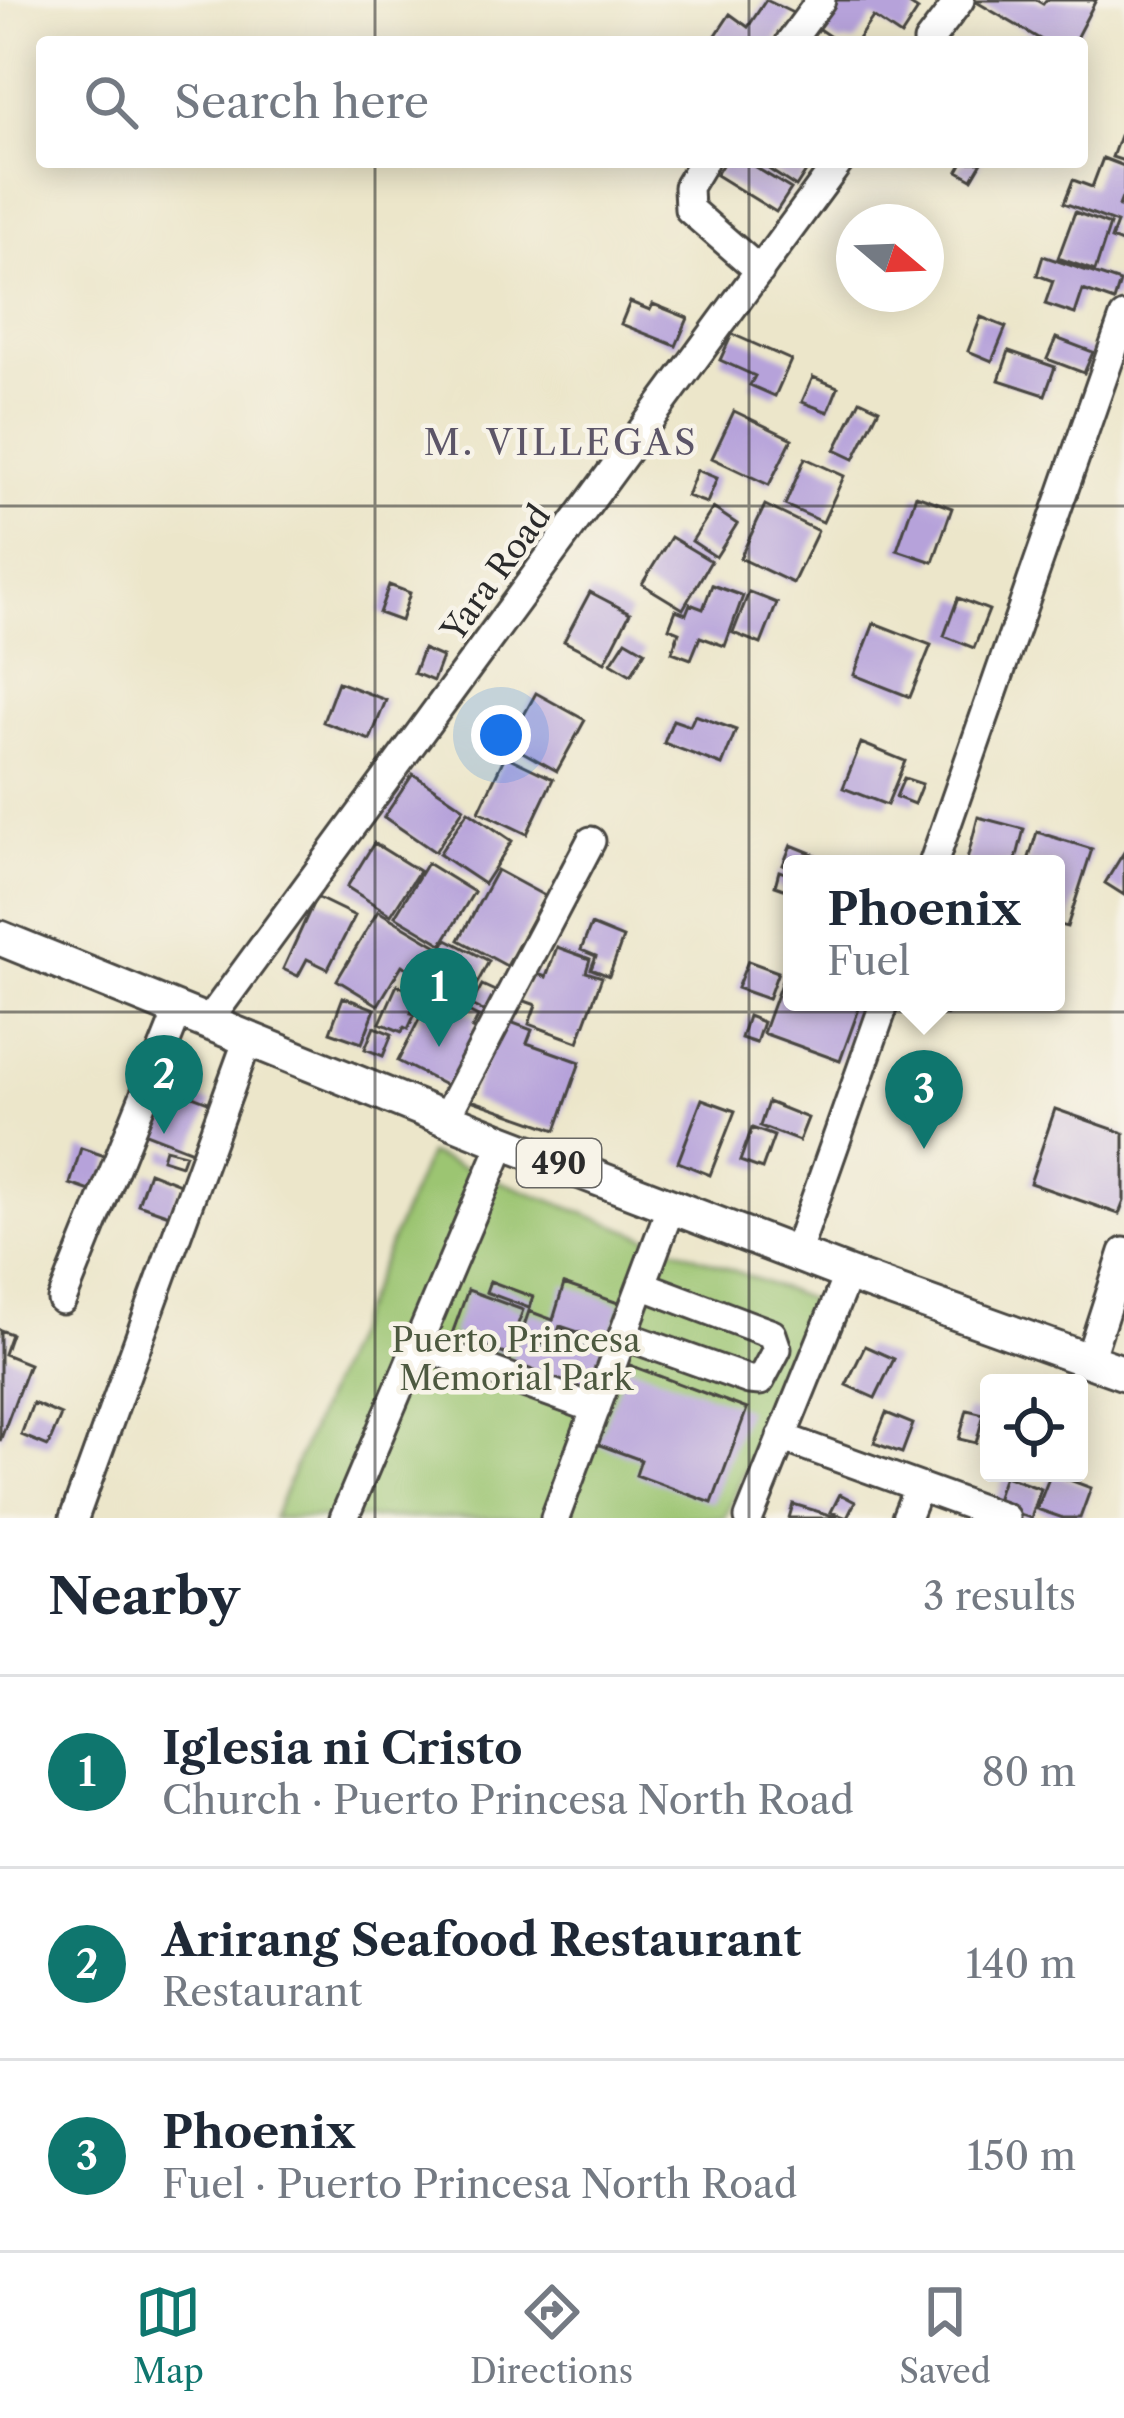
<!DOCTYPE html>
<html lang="en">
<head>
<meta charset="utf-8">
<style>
	body { margin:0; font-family:"Libre Caslon Text",serif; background:#f2f2f3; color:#1f2937 }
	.controls { position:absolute; right:36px; bottom:36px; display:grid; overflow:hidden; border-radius:12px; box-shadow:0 6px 30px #0003 }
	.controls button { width:108px; height:108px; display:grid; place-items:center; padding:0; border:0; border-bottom:3px solid #e0e1e3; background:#fff; color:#1f2937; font:60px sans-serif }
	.compass { position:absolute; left:836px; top:204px; width:108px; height:108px; border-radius:50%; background:#fff; box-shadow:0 6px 30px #0003; rotate:109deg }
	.you { position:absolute; left:501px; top:735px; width:42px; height:42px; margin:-30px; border:9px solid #fff; border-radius:50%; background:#1a73e8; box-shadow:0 0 0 18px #1a73e833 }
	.badge { display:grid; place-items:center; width:78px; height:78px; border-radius:50%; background:#0f766e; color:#fff; font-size:39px; font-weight:700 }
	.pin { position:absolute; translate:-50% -99px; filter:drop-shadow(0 3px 6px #0008) }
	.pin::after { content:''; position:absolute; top:63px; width:42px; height:36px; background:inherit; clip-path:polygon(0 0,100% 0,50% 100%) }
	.popup { position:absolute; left:783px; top:855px; width:282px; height:156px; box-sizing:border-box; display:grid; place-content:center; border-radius:12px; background:#fff; filter:drop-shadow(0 3px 9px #0005); font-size:39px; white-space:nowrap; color:#747a83 }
	.popup b { font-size:45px; color:#1f2937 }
	.popup::after { content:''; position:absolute; left:50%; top:100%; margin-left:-24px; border:24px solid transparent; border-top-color:#fff }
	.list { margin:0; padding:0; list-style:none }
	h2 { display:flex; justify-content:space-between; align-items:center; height:156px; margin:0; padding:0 48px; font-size:51px }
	h2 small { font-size:39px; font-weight:400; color:#747a83 }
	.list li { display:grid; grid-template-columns:78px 1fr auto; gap:36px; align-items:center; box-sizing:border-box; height:192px; padding:0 48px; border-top:3px solid #e0e1e3 }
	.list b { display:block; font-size:45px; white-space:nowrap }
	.list p { margin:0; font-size:39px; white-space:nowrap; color:#747a83 }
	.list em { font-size:39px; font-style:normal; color:#747a83 }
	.icon { flex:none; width:66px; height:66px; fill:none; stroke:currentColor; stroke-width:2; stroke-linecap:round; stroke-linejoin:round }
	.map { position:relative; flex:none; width:1124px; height:1518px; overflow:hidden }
	.search { position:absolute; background:#fff; box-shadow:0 6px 30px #0003; left:36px; right:36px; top:36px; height:132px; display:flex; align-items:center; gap:30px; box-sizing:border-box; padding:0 42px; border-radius:12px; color:#747a83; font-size:45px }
	.sheet { height:732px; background:#fff }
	nav { display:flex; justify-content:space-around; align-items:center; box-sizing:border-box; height:168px; border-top:3px solid #e0e1e3; background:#fff; font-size:33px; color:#747a83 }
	nav a { display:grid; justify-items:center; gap:6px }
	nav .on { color:#0f766e }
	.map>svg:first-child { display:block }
	.green { fill:#9cc572; stroke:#64784e; stroke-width:3 }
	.building { fill:#b6a2da }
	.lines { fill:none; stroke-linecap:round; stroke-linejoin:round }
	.minor-casing { stroke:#484743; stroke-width:33 }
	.major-casing { stroke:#484743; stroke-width:39 }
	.minor { stroke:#fff; stroke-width:27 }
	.major { stroke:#fff; stroke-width:33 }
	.grid { fill:none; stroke:#2b2b2b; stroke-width:3; stroke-opacity:0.55 }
	.labels { text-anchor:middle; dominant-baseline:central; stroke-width:9; stroke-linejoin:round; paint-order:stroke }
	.shield { fill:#f7f3e8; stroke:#686764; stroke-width:3 }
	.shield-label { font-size:30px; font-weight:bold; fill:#2b2b2b }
	.street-label { font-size:33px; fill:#2b2b2b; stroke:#f7f3e8 }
	.park-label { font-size:33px; fill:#4d5940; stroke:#f7f3e8 }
	.neighbourhood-label { font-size:36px; letter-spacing:3px; fill:#5c5568; stroke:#f7f3e8 }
</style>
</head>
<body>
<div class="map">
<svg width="1124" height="1518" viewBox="0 0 1124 1518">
	<rect width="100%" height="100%" fill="#f7f3e8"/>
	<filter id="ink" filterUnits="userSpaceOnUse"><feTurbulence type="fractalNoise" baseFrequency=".00833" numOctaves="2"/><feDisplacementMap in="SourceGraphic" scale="24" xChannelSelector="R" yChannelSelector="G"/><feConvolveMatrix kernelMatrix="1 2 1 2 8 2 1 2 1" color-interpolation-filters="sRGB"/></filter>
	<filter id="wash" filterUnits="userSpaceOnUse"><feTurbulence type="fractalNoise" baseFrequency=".004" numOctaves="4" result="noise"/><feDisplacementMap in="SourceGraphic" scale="48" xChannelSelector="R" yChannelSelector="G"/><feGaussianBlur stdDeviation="2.7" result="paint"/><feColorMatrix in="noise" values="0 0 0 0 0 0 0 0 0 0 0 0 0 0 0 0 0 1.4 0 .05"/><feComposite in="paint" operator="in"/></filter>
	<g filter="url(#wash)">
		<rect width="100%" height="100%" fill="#ece6ca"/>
		<path class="green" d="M428,1154L814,1301L725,1518H273Z"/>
		<g id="blocks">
			<path class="building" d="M766,0L793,13L774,42H721L714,38L730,14L748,27Z
				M830,0H903L918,10L901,36L873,17L856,42H838L813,25Z
				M973,0H1036L1043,4L1046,0H1096L1074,42H1045Z
				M1124,125V161L1112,157Z
				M1103,158L1124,166V193L1119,206L1124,207V244L1111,239L1117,223L1064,203L1073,180L1092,187Z
				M724,162H747L791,189L776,212L716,175Z
				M767,162H812L796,187L764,166Z
				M963,162H982L972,179L958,171Z
				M1075,212L1110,225L1095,271L1058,258Z
				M1043,256L1120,282L1114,301L1083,290L1075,314L1045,304L1053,281L1037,275Z
				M630,302L650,310L653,304L688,318L676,346L621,324Z
				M981,317L1006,327L992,361L968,351Z
				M732,334L791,360L775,396L750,385L755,376L720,360Z
				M1056,338L1093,352L1084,373L1047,359Z
				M1009,351L1055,367L1045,395L999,380Z
				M813,377L838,387L828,412L802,402Z
				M860,400L879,409L854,459L835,450Z
				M734,411L792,439L769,485L712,458Z
				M805,458L844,476L823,522L785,505Z
				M697,470L717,478L707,503L687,496Z
				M916,495L952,508L933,562L897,550Z
				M765,505L818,531L793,583L740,558Z
				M713,508L737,524L716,557L692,541Z
				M671,537L711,561L683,609L642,584Z
				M389,585L410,593L401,621L379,613Z
				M712,585L743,596L725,646L700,637L691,659L672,652L679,632L669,628L676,610L686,614L690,604L703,609Z
				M590,592L630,613L605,662L564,641Z
				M749,592L777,603L761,644L733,633Z
				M958,598L989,610L974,648L944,636Z
				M874,623L931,645L910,697L854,675Z
				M626,640L645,651L631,675L611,663Z
				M423,649L442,657L433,681L414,673Z
				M338,682L386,700L370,740L323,722Z
				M536,693L585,720L557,771L508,744Z
				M695,715L736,730L722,765L664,743L673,720L690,726Z
				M861,743L905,761L887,805L843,788Z
				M505,756L553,779L527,834L479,811Z
				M413,774L464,808L435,852L384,817Z
				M904,778L922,784L914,804L896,797Z
				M468,811L512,841L484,884L439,854Z
				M978,817L1024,829L1015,864H966Z
				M1037,832L1092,849L1067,927L1056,924V864H1027Z
				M374,843L419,871L391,915L347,887Z
				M791,845L838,864H792V869L783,865Z
				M1124,852V895L1105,883Z
				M427,863L474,892L442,944L395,916Z
				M497,870L545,896L507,966L459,940Z
				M779,871L792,875V892L775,886Z
				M316,897L355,916L328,969L307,959L298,976L283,969Z
				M378,911L437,946L419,975L402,965L378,1005L337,980Z
				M591,925L623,938L609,976L591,969L596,956L581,950Z
				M447,939L489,961L472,993L431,971Z
				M557,947L590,959L586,972L602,977L578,1042L529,1024L536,1005L522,1000L532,972L546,977Z
				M748,961L778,972L768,999L737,988Z
				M430,976L453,986L449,997L425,987Z
				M783,978L792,981V1002H850L860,1006L840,1061L763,1033Z
				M397,985L419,994L411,1013L415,1014L408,1029L404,1027L402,1032L380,1023Z
				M482,985L497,992L487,1013L471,1005Z
				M432,994L478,1017L472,1029L479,1032L451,1088L398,1061Z
				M343,997L375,1009L362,1043L330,1032Z
				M922,1002H954L947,1015Z
				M748,1016L763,1022L756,1043L741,1038Z
				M500,1018L532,1030L527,1043L580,1062L556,1130L471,1100Z
				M374,1027L392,1034L383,1056L365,1049Z
				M161,1084L211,1103L192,1151L143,1132Z
				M702,1099L735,1111L710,1175L678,1162Z
				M768,1102L808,1118L799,1141L760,1126Z
				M1055,1109L1124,1133V1201L1119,1214L1030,1183Z
				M752,1128L774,1136L762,1169L740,1161Z
				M81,1148L111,1158L99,1194L70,1184Z
				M165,1149L185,1154L181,1165L162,1159Z
				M149,1172L180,1184L169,1215L138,1204Z
				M490,1281L533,1297L529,1308L486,1292Z
				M564,1284L621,1304L608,1342L560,1326L554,1343L522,1332L529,1311L553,1320Z
				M468,1290L523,1310L507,1355L452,1334Z
				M0,1330L11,1334L4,1354L29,1364L0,1441Z
				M562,1330L605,1345L587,1396L508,1367L519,1335L555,1348Z
				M865,1346L894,1359L875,1398L846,1385Z
				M627,1364L747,1409L712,1503L636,1475L641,1460L597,1444Z
				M33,1403L61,1415L48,1446L21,1435Z
				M967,1410L984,1414L976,1443L959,1439Z
				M886,1413L913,1424L902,1453L874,1443Z
				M1051,1473L1091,1488L1080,1518H1063L1037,1509Z
				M1004,1476L1041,1489L1031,1518L994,1506Z
				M840,1494L855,1502L847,1518L831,1512Z
				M793,1504L837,1517V1518H789Z"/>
		</g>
	</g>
	<g filter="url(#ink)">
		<use href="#blocks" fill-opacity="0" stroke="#484743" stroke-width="3"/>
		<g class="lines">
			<defs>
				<path id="minor" d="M790,42L821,0
					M928,42L960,0
					M703,162L688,187L689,209L760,271
					M933,864L1124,317
					M207,1023L839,162
					M445,1119L591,841
					M796,1254L885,1002
					M62,1300L178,1012
					M623,1335L749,1380L760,1381L777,1349L772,1334L642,1285
					M417,1344L596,1409
					M1089,1360L1124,1252
					M781,1437L1005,1518
					M74,1518L248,1039
					M344,1518L503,1142
					M555,1518L671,1206
					M749,1518L848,1274
					M906,1518L918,1488"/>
				<path id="major" d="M0,938L503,1142L848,1274L1124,1373"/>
			</defs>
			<use href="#minor" class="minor-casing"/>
			<use href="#major" class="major-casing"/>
			<use href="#minor" class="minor"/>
			<use href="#major" class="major"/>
		</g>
	</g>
	<path class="grid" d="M375,0V42M749,0V42M375,162V1518M749,162V1518M0,506H1124M0,1012H1124"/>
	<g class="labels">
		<rect class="shield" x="517" y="1139" width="84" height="48" rx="9"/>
		<g class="shield-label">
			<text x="559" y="1163">490</text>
		</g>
		<g class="street-label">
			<text transform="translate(496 573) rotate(-54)">Yara Road</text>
		</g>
		<g class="park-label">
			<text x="516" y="1340">Puerto Princesa<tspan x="516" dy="38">Memorial Park</tspan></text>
		</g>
		<g class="neighbourhood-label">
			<text x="561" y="442">M. VILLEGAS</text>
		</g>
	</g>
</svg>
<div class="controls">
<button><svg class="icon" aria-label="locate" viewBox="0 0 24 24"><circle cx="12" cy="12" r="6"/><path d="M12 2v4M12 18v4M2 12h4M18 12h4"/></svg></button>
</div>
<svg class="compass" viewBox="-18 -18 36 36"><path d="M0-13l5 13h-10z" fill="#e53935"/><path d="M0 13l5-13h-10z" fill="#747a83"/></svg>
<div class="you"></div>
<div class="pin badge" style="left:439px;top:1047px">1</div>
<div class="pin badge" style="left:164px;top:1134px">2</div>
<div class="pin badge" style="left:924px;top:1149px">3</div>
<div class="popup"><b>Phoenix</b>Fuel</div>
<div class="search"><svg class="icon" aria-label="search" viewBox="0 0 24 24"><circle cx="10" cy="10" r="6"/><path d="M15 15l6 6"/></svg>Search here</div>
</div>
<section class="sheet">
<h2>Nearby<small>3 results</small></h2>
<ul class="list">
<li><span class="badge">1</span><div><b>Iglesia ni Cristo</b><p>Church · Puerto Princesa North Road</p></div><em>80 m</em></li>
<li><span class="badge">2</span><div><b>Arirang Seafood Restaurant</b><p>Restaurant</p></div><em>140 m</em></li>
<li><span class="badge">3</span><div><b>Phoenix</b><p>Fuel · Puerto Princesa North Road</p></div><em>150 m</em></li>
</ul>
</section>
<nav>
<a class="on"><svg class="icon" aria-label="map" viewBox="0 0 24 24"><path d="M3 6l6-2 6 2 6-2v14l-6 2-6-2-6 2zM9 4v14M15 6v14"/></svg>Map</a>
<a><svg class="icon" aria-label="directions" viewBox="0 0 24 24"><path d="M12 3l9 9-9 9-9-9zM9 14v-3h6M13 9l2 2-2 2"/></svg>Directions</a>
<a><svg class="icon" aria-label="saved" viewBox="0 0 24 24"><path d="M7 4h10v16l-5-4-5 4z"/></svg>Saved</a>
</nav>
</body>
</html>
